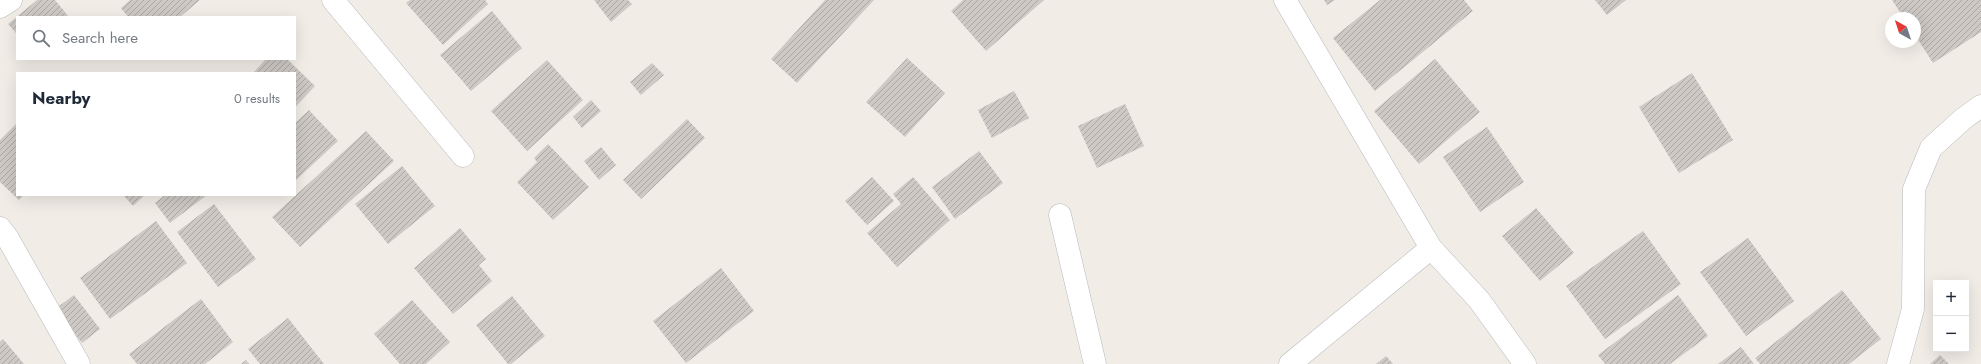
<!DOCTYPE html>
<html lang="en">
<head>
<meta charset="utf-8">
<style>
	body { margin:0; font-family:Jost,sans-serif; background:#f2f2f3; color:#1f2937 }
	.controls { position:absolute; right:12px; bottom:12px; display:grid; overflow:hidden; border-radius:0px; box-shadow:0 4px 16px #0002 }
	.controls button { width:36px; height:36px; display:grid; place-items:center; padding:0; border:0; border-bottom:1px solid #e0e1e3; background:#fff; color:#1f2937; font:20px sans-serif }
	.compass { position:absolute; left:1885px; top:12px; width:36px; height:36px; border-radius:50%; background:#fff; box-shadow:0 4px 16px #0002; rotate:321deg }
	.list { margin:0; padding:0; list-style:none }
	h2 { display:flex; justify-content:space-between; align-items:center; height:52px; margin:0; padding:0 16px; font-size:17px }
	h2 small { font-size:13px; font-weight:400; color:#747a83 }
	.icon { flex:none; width:22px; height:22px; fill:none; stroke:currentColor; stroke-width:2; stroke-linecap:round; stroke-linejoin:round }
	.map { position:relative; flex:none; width:1981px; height:364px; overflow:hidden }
	.search { position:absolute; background:#fff; box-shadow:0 4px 16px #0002; left:16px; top:16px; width:280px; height:44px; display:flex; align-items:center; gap:10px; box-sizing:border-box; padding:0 14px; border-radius:0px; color:#747a83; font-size:15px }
	.panel { position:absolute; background:#fff; box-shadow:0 4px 16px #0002; left:16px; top:72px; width:280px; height:124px; border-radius:0px }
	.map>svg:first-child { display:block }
	.building { fill:url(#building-hatch) }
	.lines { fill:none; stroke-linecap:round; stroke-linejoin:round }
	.street-casing { stroke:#b6babd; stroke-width:23 }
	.street { stroke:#fff; stroke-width:22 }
</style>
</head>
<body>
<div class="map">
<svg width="1981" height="364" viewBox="0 0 1981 364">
	<defs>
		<pattern id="building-hatch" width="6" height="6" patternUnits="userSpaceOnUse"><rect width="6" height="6" fill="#cec9c5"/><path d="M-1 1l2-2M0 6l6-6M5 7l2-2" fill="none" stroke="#aaa7a4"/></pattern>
	</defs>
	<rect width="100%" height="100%" fill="#f1ece6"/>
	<path class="building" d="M37,0H55L69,17H17V34L8,24Z
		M130,0H200L180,17H128L121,8Z
		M410,0H485L488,4L443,45L406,3Z
		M594,0H628L632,4L611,22Z
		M825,0H874L797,83L771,59Z
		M963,0H1044L986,51L951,11Z
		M1324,0H1335L1327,5Z
		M1380,0H1464L1473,11L1375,91L1333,38Z
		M1595,0H1626L1607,15Z
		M1892,0H1981V32L1933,63L1915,35V18H1904Z
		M492,11L522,48L471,91L440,55Z
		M907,58L945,93L905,137L866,102Z
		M266,59H287L315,86L295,107V73H253Z
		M1435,59L1480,112L1419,164L1374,111Z
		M547,60L583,100L527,151L491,111Z
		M652,63L664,75L641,95L630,82Z
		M1692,73L1733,140L1679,173L1639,107Z
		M1014,91L1029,118L992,138L978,110Z
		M591,100L601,111L582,128L573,117Z
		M1125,104L1144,146L1097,168L1078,126Z
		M309,110L338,141L295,181V123Z
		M687,119L705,138L641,199L623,180Z
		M17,123V195H24L19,200L0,182V140Z
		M1487,127L1524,182L1480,212L1443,157Z
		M366,131L394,161L300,247L272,217Z
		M548,144L589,187L553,220L517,182L537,162L534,158Z
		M601,147L616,165L599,180L584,161Z
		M979,151L1003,183L955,219L932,187Z
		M402,166L435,206L388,244L355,204Z
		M872,177L894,201L867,225L845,201Z
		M913,177L950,220L897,267L867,233L901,204L893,194Z
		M123,195H145L133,206Z
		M165,195H207L170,223L155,203Z
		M214,204L256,259L218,287L177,232Z
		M1536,208L1574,253L1540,281L1502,236Z
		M156,221L187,263L110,319L80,278Z
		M460,228L486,259L479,265L492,281L453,314L414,268Z
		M1643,231L1681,284L1605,339L1566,286Z
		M1748,238L1794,301L1746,336L1700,272Z
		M721,268L754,311L686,363L653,321Z
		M1842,290L1881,339L1849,364H1760L1755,358Z
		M74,295L100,329L82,343L55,309Z
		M1678,295L1708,336L1670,364H1605L1598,355Z
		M512,296L545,336L511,364H508L476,325Z
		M201,299L233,342L205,364H137L129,354Z
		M412,300L450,342L426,364H400L374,334Z
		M288,318L324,364H260L248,349Z
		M3,339L24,364H0V342Z
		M1741,347L1754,364H1718Z
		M1940,355L1949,364H1930Z
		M1386,356L1393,364H1376Z
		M246,360L249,364H241Z"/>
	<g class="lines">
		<defs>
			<path id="street" d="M333,0L463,156
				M1285,0L1431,248L1479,300L1525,364
				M0,7L11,0
				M1060,215L1095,364
				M0,228L7,237L79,364
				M1290,364L1431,248
				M1898,364L1913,309L1914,189L1931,148L1963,119L1981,106"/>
		</defs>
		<use href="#street" class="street-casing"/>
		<use href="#street" class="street"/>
	</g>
</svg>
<div class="controls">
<button>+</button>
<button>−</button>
</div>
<svg class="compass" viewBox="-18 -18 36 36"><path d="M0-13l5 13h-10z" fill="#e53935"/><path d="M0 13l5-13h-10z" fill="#747a83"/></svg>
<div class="search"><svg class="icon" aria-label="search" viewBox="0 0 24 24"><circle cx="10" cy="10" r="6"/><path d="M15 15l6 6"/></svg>Search here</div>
<section class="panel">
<h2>Nearby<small>0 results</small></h2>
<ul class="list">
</ul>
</section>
</div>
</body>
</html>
